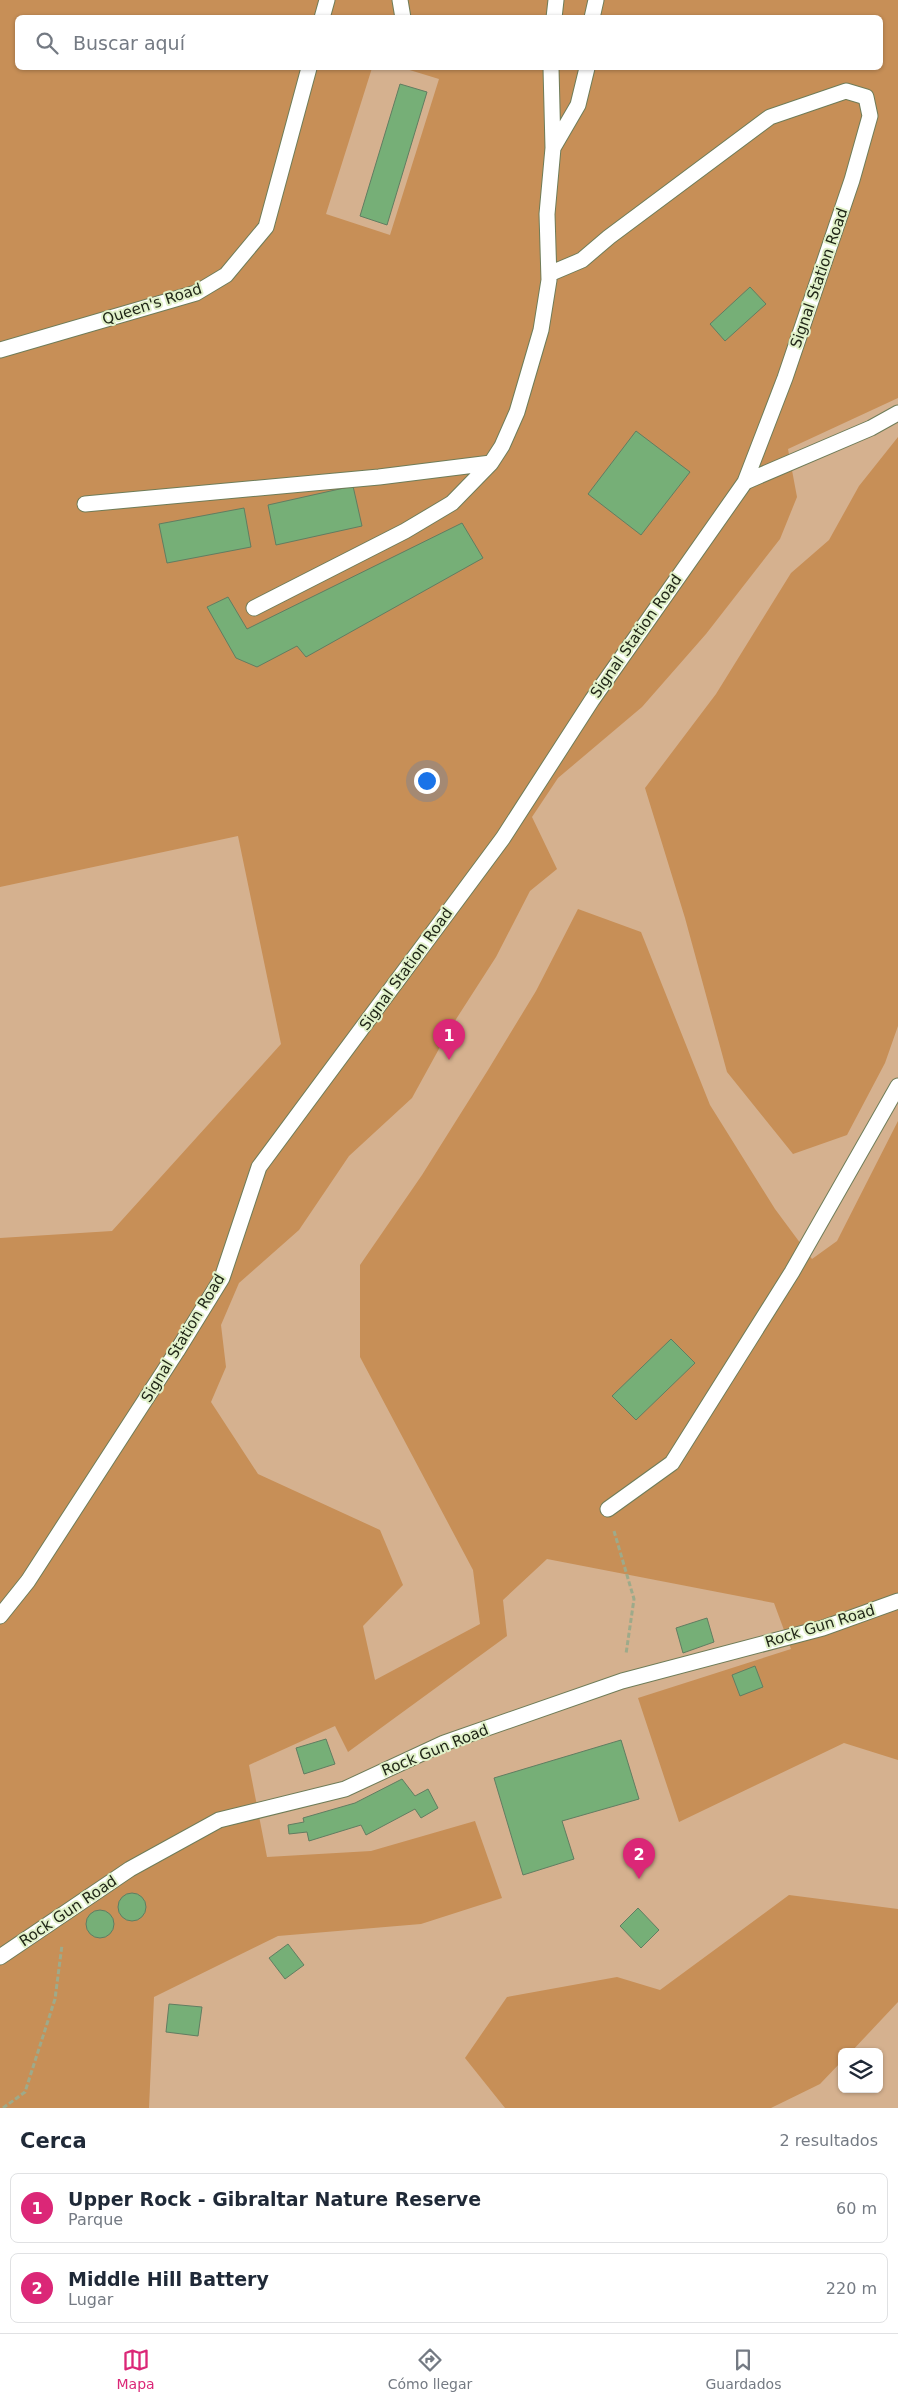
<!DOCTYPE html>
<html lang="es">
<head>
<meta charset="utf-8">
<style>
	body { margin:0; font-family:"DejaVu Sans",sans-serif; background:#f6f6f7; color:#1f2937 }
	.controls { position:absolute; right:15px; bottom:15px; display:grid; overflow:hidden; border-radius:8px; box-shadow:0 1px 4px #0004 }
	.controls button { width:45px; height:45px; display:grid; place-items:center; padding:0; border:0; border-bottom:1px solid #e0e1e3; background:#fff; color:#1f2937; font:25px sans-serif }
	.you { position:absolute; left:426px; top:780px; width:18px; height:18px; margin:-12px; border:4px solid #fff; border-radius:50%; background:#1a73e8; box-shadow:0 0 0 8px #1a73e833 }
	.badge { display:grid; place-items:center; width:32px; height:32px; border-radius:50%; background:#db2777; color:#fff; font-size:16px; font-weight:700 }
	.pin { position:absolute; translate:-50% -41px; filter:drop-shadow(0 1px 2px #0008) }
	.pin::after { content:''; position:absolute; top:26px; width:18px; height:15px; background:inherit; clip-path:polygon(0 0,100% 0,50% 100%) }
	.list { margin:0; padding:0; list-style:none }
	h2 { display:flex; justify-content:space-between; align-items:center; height:65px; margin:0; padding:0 20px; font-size:21px }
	h2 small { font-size:16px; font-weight:400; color:#747a83 }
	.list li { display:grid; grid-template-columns:32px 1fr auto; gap:15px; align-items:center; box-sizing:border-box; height:70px; margin:0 10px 10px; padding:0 10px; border:1px solid #e0e1e3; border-radius:8px }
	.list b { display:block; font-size:19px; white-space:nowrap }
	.list p { margin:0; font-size:16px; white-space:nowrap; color:#747a83 }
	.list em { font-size:16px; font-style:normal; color:#747a83 }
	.icon { flex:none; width:28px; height:28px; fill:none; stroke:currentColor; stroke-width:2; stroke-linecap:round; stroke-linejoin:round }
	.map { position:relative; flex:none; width:898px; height:2108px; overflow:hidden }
	.search { position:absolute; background:#fff; box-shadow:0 1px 4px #0004; left:15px; right:15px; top:15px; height:55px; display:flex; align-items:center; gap:12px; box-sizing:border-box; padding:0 18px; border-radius:8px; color:#747a83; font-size:19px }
	.sheet { height:225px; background:#fff }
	nav { display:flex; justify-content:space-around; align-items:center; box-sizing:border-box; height:70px; border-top:1px solid #e0e1e3; background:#fff; font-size:14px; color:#747a83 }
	nav a { display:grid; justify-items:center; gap:2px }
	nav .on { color:#db2777 }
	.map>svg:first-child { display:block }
	.green { fill:#d5b18f; fill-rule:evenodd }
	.forest { fill:#c78f57; fill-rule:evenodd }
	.building { fill:#76af77; stroke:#617d61 }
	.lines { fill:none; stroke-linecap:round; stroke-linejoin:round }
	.service-casing { stroke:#6f7c58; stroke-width:17 }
	.path { stroke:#9eaa8a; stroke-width:3; stroke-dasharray:5 2.5; stroke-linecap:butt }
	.service { stroke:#fff; stroke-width:15 }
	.labels { text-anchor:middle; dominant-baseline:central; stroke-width:4; stroke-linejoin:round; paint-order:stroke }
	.street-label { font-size:15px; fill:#212718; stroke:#e1f1c9 }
</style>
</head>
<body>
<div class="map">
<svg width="898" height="2108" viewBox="0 0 898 2108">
	<rect width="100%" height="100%" fill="#d4e3bc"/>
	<path class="green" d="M0,0H898V2108H0ZM18,18H880V68H18ZM842,2052H879V2089H842Z"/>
	<path class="forest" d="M0,0H898V398L788,449L797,497L780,539L706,634L642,707L558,778L532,817L557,869L530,891L496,957L451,1027L412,1098L349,1156L299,1230L239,1283L221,1325L226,1367L211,1402L258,1474L380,1530L403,1585L363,1626L375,1680L480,1624L473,1570L360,1357V1265L422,1175L488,1070L536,991L578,909L641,932L710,1105L775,1209L812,1259L837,1241L898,1121V1760L844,1743L679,1822L638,1698L791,1649L774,1603L547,1559L503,1600L507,1636L348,1752L335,1726L249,1765L267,1857L371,1851L475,1821L502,1898L421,1924L278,1936L154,1997L149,2108H0V1238L112,1231L281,1044L238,836L0,887ZM18,18H880V68H403L439,79L390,235L326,214L372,68H18Z
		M898,437V1026L885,1063L847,1135L793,1154L727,1072L685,918L645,788L716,694L791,573L829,540L859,486Z
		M789,1895L898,1909V2002L851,2052H842V2061L820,2084L771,2108H505L465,2058L507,1997L617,1977L660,1990Z"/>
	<path class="building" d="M400,84L427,92L387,225L360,216Z
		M750,287L766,304L725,341L710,324Z
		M636,431L690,472L641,535L588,494Z
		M353,486L362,526L276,545L268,505Z
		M244,508L251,547L167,563L159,524Z
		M462,523L483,558L306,657L297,646L257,667L236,658L207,607L228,597L247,629Z
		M671,1339L695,1363L636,1420L612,1396Z
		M707,1618L714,1642L683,1653L676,1628Z
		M755,1666L763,1687L740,1696L732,1675Z
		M326,1739L335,1764L304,1774L296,1748Z
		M621,1740L639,1799L562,1821L574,1859L523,1875L494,1778Z
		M402,1779L415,1796L428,1789L438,1808L421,1818L415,1809L366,1835L361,1825L309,1841L307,1832L289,1834L288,1825L304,1822L303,1818L355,1803Z
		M118 1907a14 14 0 1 1 28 0a14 14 0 1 1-28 0Z
		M638,1908L659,1930L641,1948L620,1926Z
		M86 1924a14 14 0 1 1 28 0a14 14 0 1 1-28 0Z
		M288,1944L304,1965L285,1979L269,1958Z
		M169,2004L202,2007L198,2036L166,2032Z"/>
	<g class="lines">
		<defs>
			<path id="service" d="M400,0L403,18
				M322,18L327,0
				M554,18L556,0
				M592,18L596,0
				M553,148L578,105L587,68
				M0,350L196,293L226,275L266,227L309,68
				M745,482L871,428L898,413
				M85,504L379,477L491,463
				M254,608L405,531L452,503L491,463L502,446L517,412L541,330L549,280L547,214L553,148L551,68
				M608,1509L672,1463L792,1272L898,1086
				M0,1616L28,1581L177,1351L222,1278L259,1167L503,838L592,700L745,482L785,378L852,180L870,116L866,97L846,91L770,117L609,237L582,260L549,274
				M0,1957L130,1869L219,1820L345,1789L444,1743L622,1681L823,1628L898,1601"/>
		</defs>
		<use href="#service" class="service-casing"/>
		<path class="path" d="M614,1531L634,1599L626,1654
			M3,2108L25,2092L55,1999L62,1945"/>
		<use href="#service" class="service"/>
	</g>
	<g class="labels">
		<g class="street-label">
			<text transform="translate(819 278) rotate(-71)">Signal Station Road</text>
			<text transform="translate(152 304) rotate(-18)">Queen's Road</text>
			<text transform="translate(636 636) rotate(-55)">Signal Station Road</text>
			<text transform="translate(406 969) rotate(-54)">Signal Station Road</text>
			<text transform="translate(183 1338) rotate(-59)">Signal Station Road</text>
			<text transform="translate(820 1626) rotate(-17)">Rock Gun Road</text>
			<text transform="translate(435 1750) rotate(-22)">Rock Gun Road</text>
			<text transform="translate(68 1911) rotate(-34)">Rock Gun Road</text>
		</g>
	</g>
</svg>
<div class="controls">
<button><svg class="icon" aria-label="layers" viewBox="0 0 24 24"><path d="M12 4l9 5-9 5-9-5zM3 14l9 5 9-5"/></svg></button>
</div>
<div class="you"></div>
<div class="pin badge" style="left:449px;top:1060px">1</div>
<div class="pin badge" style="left:639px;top:1879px">2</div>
<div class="search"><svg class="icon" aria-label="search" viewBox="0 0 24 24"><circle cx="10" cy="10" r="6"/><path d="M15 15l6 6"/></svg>Buscar aquí</div>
</div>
<section class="sheet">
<h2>Cerca<small>2 resultados</small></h2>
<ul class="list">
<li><span class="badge">1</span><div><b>Upper Rock - Gibraltar Nature Reserve</b><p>Parque</p></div><em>60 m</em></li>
<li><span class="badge">2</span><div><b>Middle Hill Battery</b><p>Lugar</p></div><em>220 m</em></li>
</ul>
</section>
<nav>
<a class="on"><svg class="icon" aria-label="map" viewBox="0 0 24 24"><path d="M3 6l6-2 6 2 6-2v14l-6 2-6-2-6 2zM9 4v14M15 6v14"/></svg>Mapa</a>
<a><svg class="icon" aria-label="directions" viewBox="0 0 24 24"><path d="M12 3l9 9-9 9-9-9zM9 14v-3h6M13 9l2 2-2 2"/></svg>Cómo llegar</a>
<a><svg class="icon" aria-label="saved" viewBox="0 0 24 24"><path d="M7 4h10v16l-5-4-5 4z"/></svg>Guardados</a>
</nav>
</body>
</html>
